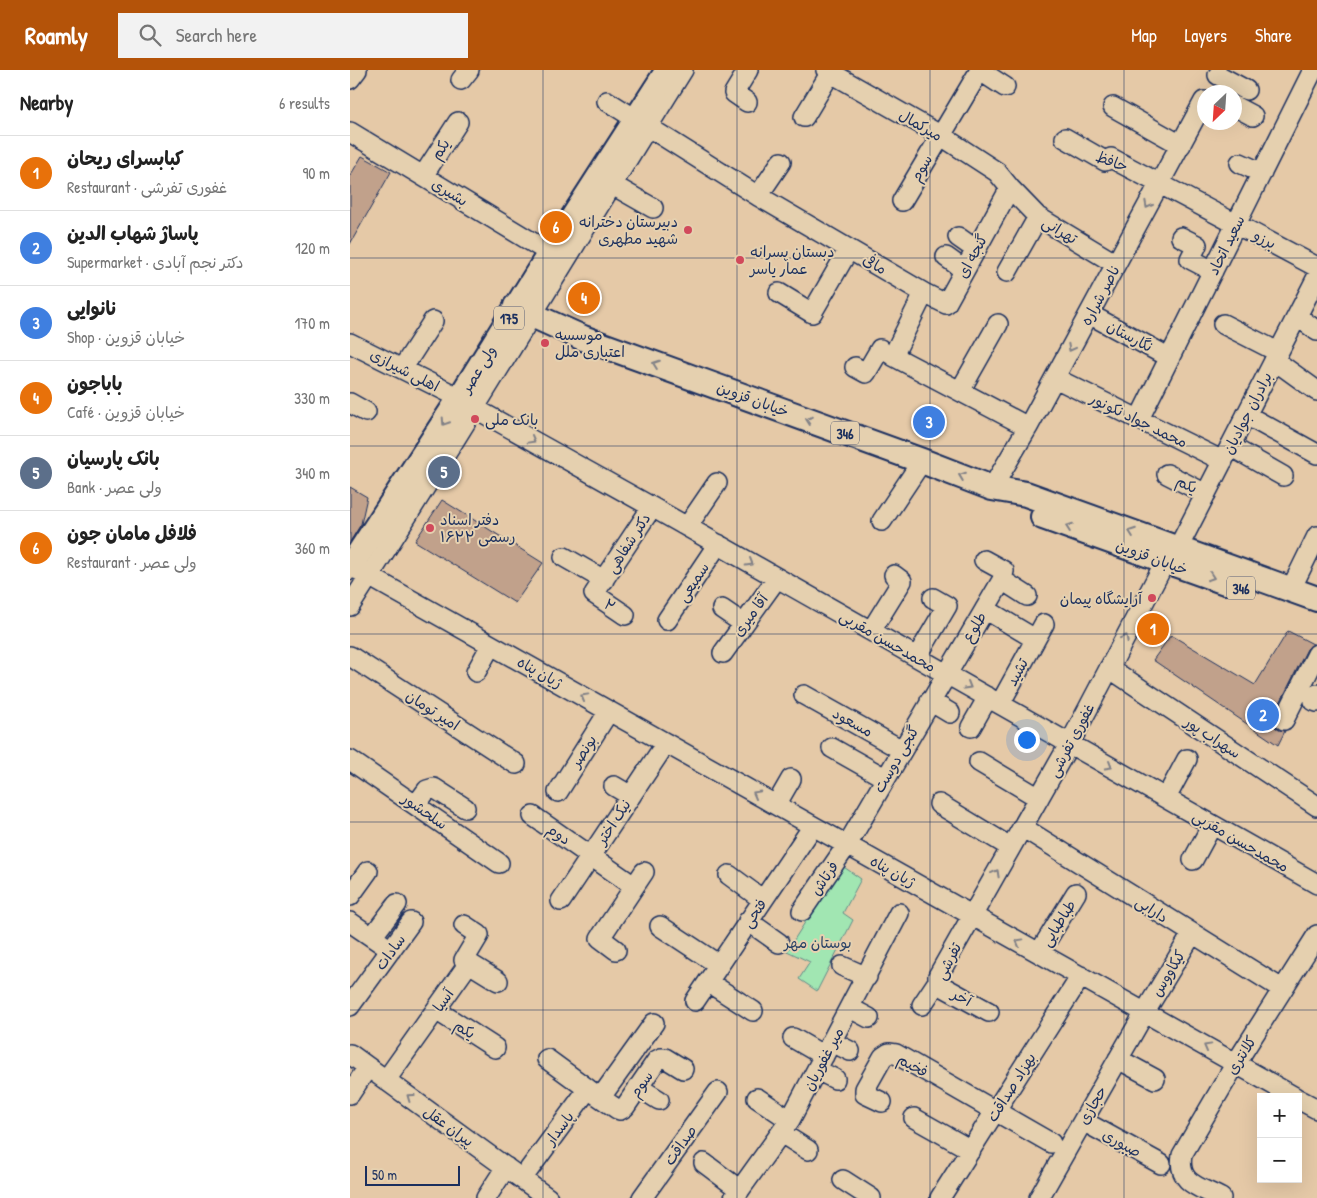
<!DOCTYPE html>
<html lang="en">
<head>
<meta charset="utf-8">
<style>
	body { margin:0; font-family:"Patrick Hand","Playpen Sans Arabic",sans-serif; background:#f2f2f2; color:#222 }
	.controls { position:absolute; right:15px; bottom:15px; display:grid; overflow:hidden; border-radius:0px; box-shadow:0 5px 20px #0002 }
	.controls button { width:45px; height:45px; display:grid; place-items:center; padding:0; border:0; border-bottom:1px solid #e0e0e0; background:#fff; color:#222; font:25px sans-serif }
	.compass { position:absolute; left:847px; top:15px; width:45px; height:45px; border-radius:50%; background:#fff; box-shadow:0 5px 20px #0002; rotate:205deg }
	.scale { position:absolute; left:15px; bottom:12px; width:95px; box-sizing:border-box; padding-left:5px; border:2px solid #1b2f5e; border-top:0; font-size:14px; line-height:18px; white-space:nowrap; color:#1b2f5e; -webkit-text-stroke:4px #e5d0af; paint-order:stroke }
	.you { position:absolute; left:676px; top:669px; width:18px; height:18px; margin:-12px; border:4px solid #fff; border-radius:50%; background:#1a73e8; box-shadow:0 0 0 8px #1a73e833 }
	.badge { display:grid; place-items:center; width:32px; height:32px; border-radius:50%; background:#b45309; color:#fff; font-size:16px; font-weight:700 }
	.pin { position:absolute; translate:-50% -50%; border:2px solid #fff; box-shadow:0 1px 5px #0006 }
	.list { margin:0; padding:0; list-style:none }
	h2 { display:flex; justify-content:space-between; align-items:center; height:65px; margin:0; padding:0 20px; font-size:21px }
	h2 small { font-size:16px; font-weight:400; color:#767676 }
	.list li { display:grid; grid-template-columns:32px 1fr auto; gap:15px; align-items:center; box-sizing:border-box; height:75px; padding:0 20px; border-top:1px solid #e0e0e0 }
	.list b { display:block; font-size:19px; white-space:nowrap }
	.list p { margin:0; font-size:16px; white-space:nowrap; color:#767676 }
	.list em { font-size:16px; font-style:normal; color:#767676 }
	.icon { flex:none; width:28px; height:28px; fill:none; stroke:currentColor; stroke-width:2; stroke-linecap:round; stroke-linejoin:round }
	.map { position:relative; flex:none; width:967px; height:1128px; overflow:hidden }
	header { display:flex; align-items:center; gap:30px; box-sizing:border-box; height:70px; padding:0 25px; background:#b45309; color:#fff }
	header strong { font-size:24px }
	nav { display:flex; gap:28px; margin-inline-start:auto; font-size:18px }
	.search { width:350px; height:45px; background:#f2f2f2; display:flex; align-items:center; gap:12px; box-sizing:border-box; padding:0 18px; border-radius:0px; color:#767676; font-size:19px }
	main { display:flex }
	aside { flex:1; background:#fff }
	.map>svg:first-child { display:block }
	.green { fill:#a1e6b2; stroke:#5e8a88 }
	.building { fill:#c1a18b; stroke:#1b2f5e }
	.lines { fill:none; stroke-linecap:round; stroke-linejoin:round }
	.minor-casing { stroke:#1b2f5e; stroke-width:22 }
	.major-casing { stroke:#1b2f5e; stroke-width:28 }
	.minor { stroke:#e5d0af; stroke-width:19 }
	.major { stroke:#e5d0af; stroke-width:24 }
	.oneway { stroke:#808086 }
	.grid { fill:none; stroke:#1b2f5e; stroke-width:1; stroke-opacity:0.55 }
	.poi-dot { fill:#d1495b; stroke:#e5d0af; stroke-width:2 }
	.labels { text-anchor:middle; dominant-baseline:central; stroke-width:4; stroke-linejoin:round; paint-order:stroke }
	.shield { fill:#e5d0af; stroke:#585f76; stroke-width:1 }
	.shield-label { font-size:14px; font-weight:bold; fill:#1b2f5e }
	.street-label { font-size:15px; fill:#1b2f5e; stroke:#e5d0af }
	.poi-label { font-size:15px; fill:#1b2f5e; stroke:#e5d0af; text-anchor:start }
	.park-label { font-size:15px; fill:#284166; stroke:#e5d0af }
</style>
</head>
<body>
<header>
<strong>Roamly</strong>
<div class="search"><svg class="icon" aria-label="search" viewBox="0 0 24 24"><circle cx="10" cy="10" r="6"/><path d="M15 15l6 6"/></svg>Search here</div>
<nav><a>Map</a><a>Layers</a><a>Share</a></nav>
</header>
<main>
<aside>
<h2>Nearby<small>6 results</small></h2>
<ul class="list">
<li><span class="badge" style="background:#e8710a">1</span><div><b>کبابسرای ریحان</b><p>Restaurant · غفوری تفرشی</p></div><em>90 m</em></li>
<li><span class="badge" style="background:#3f7fe0">2</span><div><b>پاساژ شهاب الدین</b><p>Supermarket · دکتر نجم آبادی</p></div><em>120 m</em></li>
<li><span class="badge" style="background:#3f7fe0">3</span><div><b>نانوایی</b><p>Shop · خیابان قزوین</p></div><em>170 m</em></li>
<li><span class="badge" style="background:#e8710a">4</span><div><b>باباجون</b><p>Café · خیابان قزوین</p></div><em>330 m</em></li>
<li><span class="badge" style="background:#5c6f8a">5</span><div><b>بانک پارسیان</b><p>Bank · ولی عصر</p></div><em>340 m</em></li>
<li><span class="badge" style="background:#e8710a">6</span><div><b>فلافل مامان جون</b><p>Restaurant · ولی عصر</p></div><em>360 m</em></li>
</ul>
</aside>
<div class="map">
<svg width="967" height="1128" viewBox="0 0 967 1128">
	<rect width="100%" height="100%" fill="#e5c9a7"/>
	<filter id="ink" filterUnits="userSpaceOnUse"><feTurbulence type="fractalNoise" baseFrequency=".02" numOctaves="2"/><feDisplacementMap in="SourceGraphic" scale="10" xChannelSelector="R" yChannelSelector="G"/><feConvolveMatrix kernelMatrix="1 2 1 2 8 2 1 2 1" color-interpolation-filters="sRGB"/></filter>
	<g filter="url(#ink)">
		<path class="green" d="M491,795L511,809L493,843L503,850L467,921L449,909L460,892L437,881Z"/>
		<path class="building" d="M12,86L41,102L0,174V106Z
			M577,338L592,345L581,365L565,359Z
			M0,417L17,427L11,454L0,472Z
			M92,430L193,493L165,533L65,471Z
			M938,561L963,574L957,579L924,645L923,651L925,657L929,660L935,661L928,675L803,590L821,565L905,615Z"/>
		<g class="lines">
			<defs>
				<path id="minor" d="M476,0L590,65L647,102L660,118L688,147L766,194
					M629,0L655,17
					M868,5L896,20
					M0,9L7,0
					M111,10L119,0
					M257,31L408,126L574,223L543,286L678,357
					M397,32L384,23L398,0
					M884,36L903,46
					M763,37L831,75
					M454,47L481,2
					M0,62L200,183
					M715,68L755,91L761,88L967,197
					M890,93L912,103
					M73,106L108,52
					M252,109L303,138
					M408,126L431,92
					M552,131L630,0
					M608,167L625,179
					M831,167L847,175L840,189L863,201
					M596,187L614,200
					M657,202L688,147
					M429,223L462,243L499,179
					M574,223L596,234L660,118
					M739,244L820,288
					M947,246L967,261
					M873,254L928,282
					M0,273L110,328L126,339L302,437L967,814
					M924,290L967,321
					M505,297L516,303L530,279
					M52,299L83,251
					M705,308L873,391
					M610,321L648,254
					M0,333L16,342
					M896,345L967,384
					M789,349L963,0
					M880,376L933,406
					M817,404L856,424
					M642,418L678,357L854,31
					M532,451L572,391
					M337,457L367,413
					M828,478L967,207
					M214,487L254,510
					M634,490L654,501L652,510
					M1,496L945,1027
					M941,519L967,466
					M0,536C114,359 222,178 333,0
					M372,539L394,554
					M635,539L685,569
					M275,545L244,524L302,437
					M317,550L368,474
					M521,561L552,511L544,505
					M373,583L427,508
					M0,586L166,694
					M567,587L597,536L583,528
					M759,598L967,736
					M126,602L141,575
					M967,624L964,631L967,632
					M454,625L552,680
					M580,631L600,643
					M650,634L694,554
					M934,650L967,584
					M621,657L638,627
					M482,678L535,708
					M0,690L149,793
					M629,692L689,728
					M264,716L281,726
					M208,722L259,641
					M816,728L837,689
					M589,734L660,777
					M66,735L77,720L84,718L115,738
					M426,735L441,709
					M183,746L284,816
					M672,757L932,919
					M843,790L862,755
					M379,805L413,830
					M0,826L18,801
					M211,831L316,673
					M452,841L497,775L652,510L677,526
					M398,851L429,873
					M0,852L41,880
					M114,855L129,865L114,890L148,911
					M310,856L369,895
					M22,867L47,834
					M266,880L250,868L294,802
					M689,883L726,823
					M492,896L517,907
					M588,911L590,915L639,942
					M358,912L403,941
					M345,931L463,756
					M572,935L588,911V906L720,673L815,492
					M0,936L61,852
					M500,938L519,948
					M86,940L145,978
					M443,968L474,986
					M482,972L500,981
					M0,984L198,1128
					M197,989L238,1019
					M768,989L805,1009
					M467,1000L485,1009
					M36,1010L119,893
					M288,1017L309,1030
					M0,1024L18,997
					M251,1027L304,953
					M407,1028L440,1050
					M948,1029L967,1039
					M532,1032L515,1024V1019L533,987L539,983L546,984L701,1073
					M564,1048L621,1080
					M733,1051L811,1094
					M431,1063L458,1080
					M354,1093L390,1120
					M172,1109L238,1019L267,1039L270,1040L275,1037L307,990L311,988H315L333,999
					M493,1110L521,1128
					M136,1128L156,1097
					M292,1128L368,1022
					M384,1128L440,1050L549,843
					M590,1128L731,906
					M689,1128L795,942L842,864
					M871,1128C850,1117 827,1114 832,1085L886,993L967,865"/>
				<path id="major" d="M166,236L182,245L233,268L572,391L642,418L676,424L967,529
					M693,447L875,512
					M0,497L110,328L200,183L318,0"/>
			</defs>
			<use href="#minor" class="minor-casing"/>
			<use href="#major" class="major-casing"/>
			<use href="#minor" class="minor"/>
			<use href="#major" class="major"/>
		</g>
		<defs><path id="oneway-chevron" d="M-2-3.5L2.5 0L-2 3.5" fill="none" stroke-width="1.6" stroke-linecap="round" stroke-linejoin="round" transform="scale(1.25)"/></defs>
		<g class="oneway">
			<use href="#oneway-chevron" transform="translate(798 135) rotate(118)"/>
			<use href="#oneway-chevron" transform="translate(721 278) rotate(118)"/>
			<use href="#oneway-chevron" transform="translate(306 294) rotate(-160)"/>
			<use href="#oneway-chevron" transform="translate(459 350) rotate(-160)"/>
			<use href="#oneway-chevron" transform="translate(95 352) rotate(123)"/>
			<use href="#oneway-chevron" transform="translate(182 370) rotate(29)"/>
			<use href="#oneway-chevron" transform="translate(612 406) rotate(-159)"/>
			<use href="#oneway-chevron" transform="translate(719 457) rotate(-160)"/>
			<use href="#oneway-chevron" transform="translate(782 462) rotate(-160)"/>
			<use href="#oneway-chevron" transform="translate(400 493) rotate(30)"/>
			<use href="#oneway-chevron" transform="translate(861 507) rotate(19)"/>
			<use href="#oneway-chevron" transform="translate(775 568) rotate(-62)"/>
			<use href="#oneway-chevron" transform="translate(618 616) rotate(30)"/>
			<use href="#oneway-chevron" transform="translate(234 627) rotate(-151)"/>
			<use href="#oneway-chevron" transform="translate(759 696) rotate(30)"/>
			<use href="#oneway-chevron" transform="translate(406 724) rotate(-151)"/>
			<use href="#oneway-chevron" transform="translate(646 803) rotate(-61)"/>
			<use href="#oneway-chevron" transform="translate(669 872) rotate(-151)"/>
			<use href="#oneway-chevron" transform="translate(857 977) rotate(-151)"/>
			<use href="#oneway-chevron" transform="translate(60 1027) rotate(-144)"/>
		</g>
	</g>
	<path class="grid" d="M193,0V1128M387,0V1128M580,0V1128M774,0V1128M0,188H967M0,376H967M0,564H967M0,752H967M0,940H967"/>
	<g class="poi-dot">
		<circle cx="338" cy="160" r="5"/>
		<circle cx="390" cy="190" r="5"/>
		<circle cx="195" cy="273" r="5"/>
		<circle cx="125" cy="349" r="5"/>
		<circle cx="80" cy="458" r="5"/>
		<circle cx="802" cy="528" r="5"/>
	</g>
	<g class="labels">
		<g class="shield">
			<rect x="144" y="236.5" width="30" height="23" rx="4"/>
			<rect x="481" y="351.5" width="28" height="23" rx="4"/>
			<rect x="877" y="506.5" width="28" height="23" rx="4"/>
		</g>
		<g class="shield-label">
			<text x="159" y="248">175</text>
			<text x="495" y="363">346</text>
			<text x="891" y="518">346</text>
		</g>
		<g class="street-label">
			<text transform="translate(571 55) rotate(30)">میرکمال</text>
			<text transform="translate(90 79) rotate(-57)">یکم</text>
			<text transform="translate(762 91) rotate(20)">حافظ</text>
			<text transform="translate(571 98) rotate(-60)">سوم</text>
			<text transform="translate(100 122) rotate(31)">بشیری</text>
			<text transform="translate(710 160) rotate(31)">تهرانی</text>
			<text transform="translate(915 169) rotate(28)">برزو</text>
			<text transform="translate(876 175) rotate(-64)">سعید اتحاد</text>
			<text transform="translate(622 186) rotate(-62)">گنجه ای</text>
			<text transform="translate(525 194) rotate(30)">مافی</text>
			<text transform="translate(750 225) rotate(-62)">ناصر شراره</text>
			<text transform="translate(780 266) rotate(28)">نگارستان</text>
			<text transform="translate(128 299) rotate(-58)">ولی عصر</text>
			<text transform="translate(55 300) rotate(27)">اهلی شیرازی</text>
			<text transform="translate(403 329) rotate(20)">خیابان قزوین</text>
			<text transform="translate(897 343) rotate(-63)">برادران جوادیان</text>
			<text transform="translate(789 350) rotate(26)">محمد جواد نکونور</text>
			<text transform="translate(837 414) rotate(26)">یکم</text>
			<text transform="translate(278 473) rotate(-57)">دکتر شفاهی</text>
			<text transform="translate(802 487) rotate(20)">خیابان قزوین</text>
			<text transform="translate(343 512) rotate(-56)">سمیعی</text>
			<text transform="translate(260 535) rotate(33)">۲</text>
			<text transform="translate(400 545) rotate(-54)">آقا میری</text>
			<text transform="translate(624 557) rotate(-59)">طلوع</text>
			<text transform="translate(538 571) rotate(30)">محمدحسن مقربی</text>
			<text transform="translate(190 602) rotate(29)">ژیان پناه</text>
			<text transform="translate(667 602) rotate(-62)">تشید</text>
			<text transform="translate(83 640) rotate(33)">امیر تومان</text>
			<text transform="translate(503 652) rotate(29)">مسعود</text>
			<text transform="translate(863 667) rotate(33)">سهراب پور</text>
			<text transform="translate(721 670) rotate(-62)">غفوری تفرشی</text>
			<text transform="translate(233 681) rotate(-58)">بونصر</text>
			<text transform="translate(546 689) rotate(-60)">گنجی دوست</text>
			<text transform="translate(75 741) rotate(35)">سلحشور</text>
			<text transform="translate(263 752) rotate(-57)">نیک اختر</text>
			<text transform="translate(209 764) rotate(35)">دوم</text>
			<text transform="translate(891 771) rotate(30)">محمدحسن مقربی</text>
			<text transform="translate(543 801) rotate(29)">ژیان پناه</text>
			<text transform="translate(474 808) rotate(-56)">فرتاش</text>
			<text transform="translate(802 839) rotate(32)">دارابی</text>
			<text transform="translate(404 843) rotate(-56)">فتحی</text>
			<text transform="translate(708 853) rotate(-58)">طباطبایی</text>
			<text transform="translate(40 882) rotate(-54)">سادات</text>
			<text transform="translate(598 891) rotate(-63)">تفرشی</text>
			<text transform="translate(818 903) rotate(-59)">کیکاووس</text>
			<text transform="translate(612 927) rotate(29)">آخر</text>
			<text transform="translate(93 930) rotate(-55)">آسیا</text>
			<text transform="translate(115 959) rotate(32)">یکم</text>
			<text transform="translate(891 985) rotate(-58)">کلانتری</text>
			<text transform="translate(473 989) rotate(-62)">میر غفوریان</text>
			<text transform="translate(563 995) rotate(28)">فخیم</text>
			<text transform="translate(291 1014) rotate(-55)">سوم</text>
			<text transform="translate(661 1017) rotate(-58)">بهزاد صداقت</text>
			<text transform="translate(742 1035) rotate(-60)">حجازی</text>
			<text transform="translate(99 1056) rotate(36)">پیران عقل</text>
			<text transform="translate(209 1058) rotate(-53)">پاسدار</text>
			<text transform="translate(772 1073) rotate(29)">صبوری</text>
			<text transform="translate(330 1075) rotate(-55)">صداقت</text>
		</g>
		<g class="poi-label">
			<text x="328" y="151" text-anchor="end">دبیرستان دخترانه<tspan x="328" dy="17">شهید مطهری</tspan></text>
			<text x="400" y="181">دبستان پسرانه<tspan x="400" dy="17">عمار یاسر</tspan></text>
			<text x="205" y="264">موسسه<tspan x="205" dy="17">اعتباری ملل</tspan></text>
			<text x="135" y="349">بانک ملی</text>
			<text x="90" y="449">دفتر اسناد<tspan x="90" dy="17">رسمی ۱۶۲۲</tspan></text>
			<text x="792" y="528" text-anchor="end">آرایشگاه پیمان</text>
		</g>
		<g class="park-label">
			<text x="468" y="872">بوستان مهر</text>
		</g>
	</g>
</svg>
<div class="controls">
<button>+</button>
<button>−</button>
</div>
<svg class="compass" viewBox="-18 -18 36 36"><path d="M0-13l5 13h-10z" fill="#e53935"/><path d="M0 13l5-13h-10z" fill="#767676"/></svg>
<div class="scale">50 m</div>
<div class="you"></div>
<div class="pin badge" style="left:803px;top:559px;background:#e8710a">1</div>
<div class="pin badge" style="left:913px;top:645px;background:#3f7fe0">2</div>
<div class="pin badge" style="left:579px;top:352px;background:#3f7fe0">3</div>
<div class="pin badge" style="left:234px;top:228px;background:#e8710a">4</div>
<div class="pin badge" style="left:94px;top:402px;background:#5c6f8a">5</div>
<div class="pin badge" style="left:206px;top:157px;background:#e8710a">6</div>
</div>
</main>
</body>
</html>
